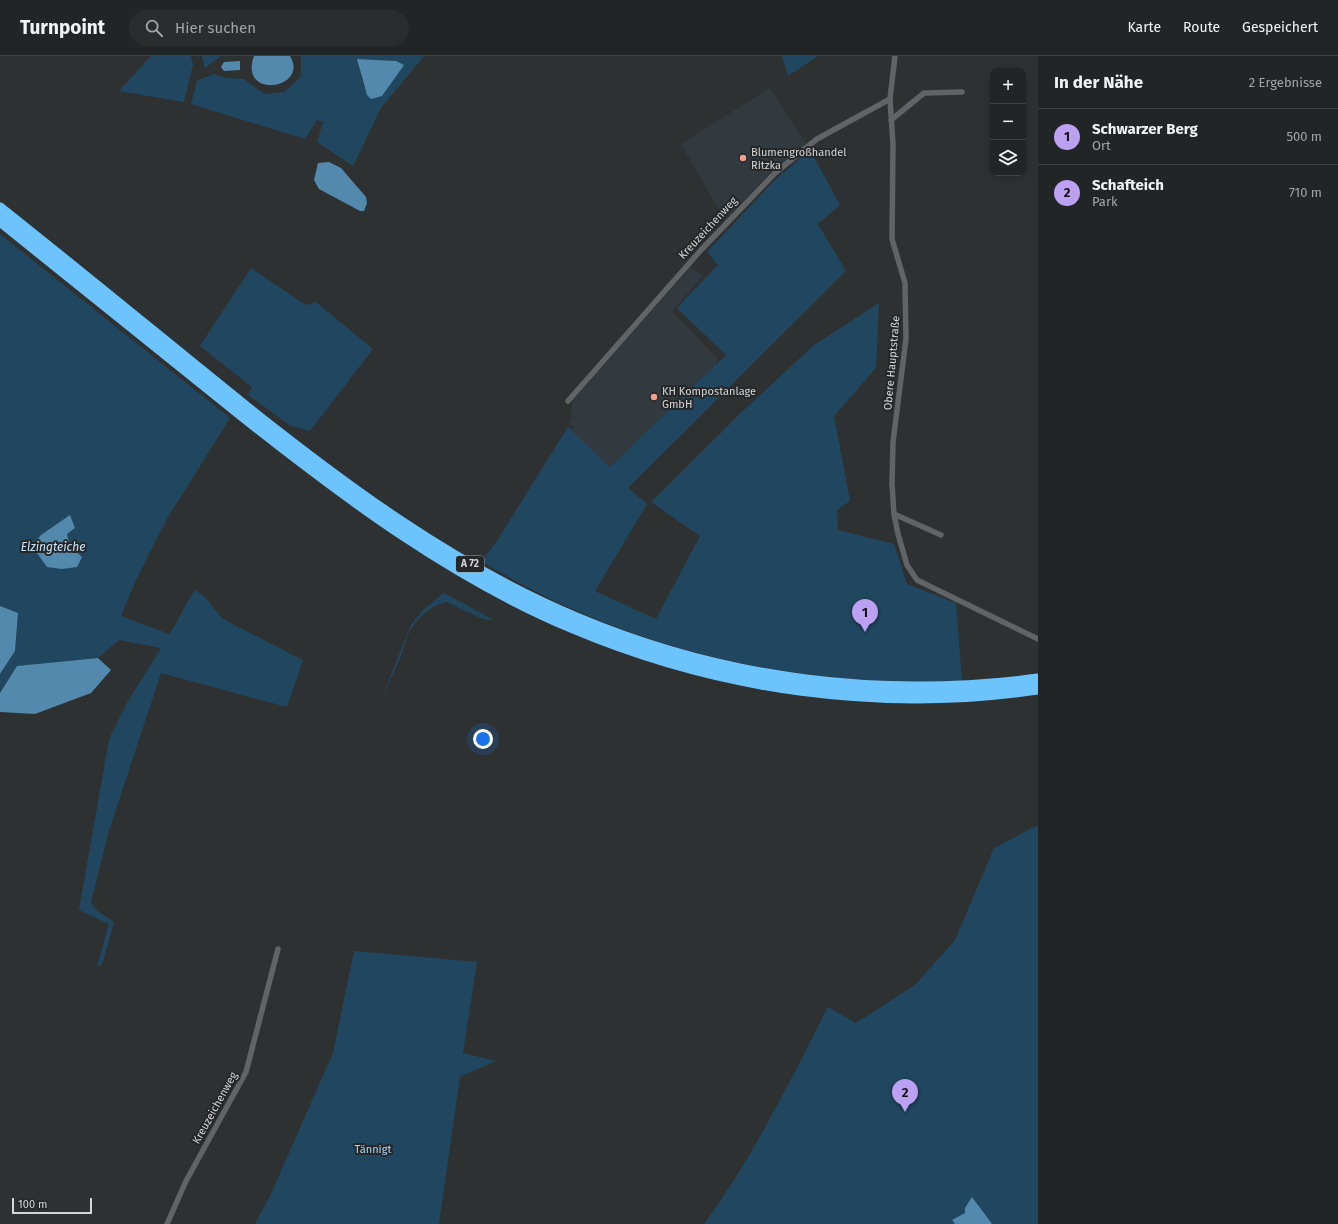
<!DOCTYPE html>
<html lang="de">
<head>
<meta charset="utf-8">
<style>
	body { margin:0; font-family:"Fira Sans",sans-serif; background:#2a2d2e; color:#f1f3f6 }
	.controls { position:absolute; right:12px; top:12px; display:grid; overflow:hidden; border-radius:8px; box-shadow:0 2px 10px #0003 }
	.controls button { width:36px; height:36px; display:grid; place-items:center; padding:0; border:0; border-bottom:1px solid #3f4243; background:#222526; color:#f1f3f6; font:20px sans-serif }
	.scale { position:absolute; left:12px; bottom:10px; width:80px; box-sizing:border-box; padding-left:4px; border:2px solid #d4d5d6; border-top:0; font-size:11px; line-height:14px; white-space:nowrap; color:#d4d5d6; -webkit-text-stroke:3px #252729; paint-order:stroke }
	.you { position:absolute; left:483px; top:683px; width:14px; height:14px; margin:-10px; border:3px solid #fff; border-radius:50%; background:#1a73e8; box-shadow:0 0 0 6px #1a73e833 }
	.badge { display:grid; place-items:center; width:26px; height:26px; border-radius:50%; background:#bca0f2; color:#111; font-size:13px; font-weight:700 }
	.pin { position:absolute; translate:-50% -33px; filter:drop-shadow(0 1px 2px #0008) }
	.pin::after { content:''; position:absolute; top:21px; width:14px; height:12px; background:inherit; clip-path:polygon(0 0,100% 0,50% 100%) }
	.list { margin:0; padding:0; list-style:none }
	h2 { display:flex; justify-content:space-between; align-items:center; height:52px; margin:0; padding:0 16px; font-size:17px }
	h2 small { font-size:13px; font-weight:400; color:#a2a5a7 }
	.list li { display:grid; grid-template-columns:26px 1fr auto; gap:12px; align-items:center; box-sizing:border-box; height:56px; padding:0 16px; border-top:1px solid #3f4243 }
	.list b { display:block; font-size:15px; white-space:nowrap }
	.list p { margin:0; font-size:13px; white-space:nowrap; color:#a2a5a7 }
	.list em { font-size:13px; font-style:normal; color:#a2a5a7 }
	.icon { flex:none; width:22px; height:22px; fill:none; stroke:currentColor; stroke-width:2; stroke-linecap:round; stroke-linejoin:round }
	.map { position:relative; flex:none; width:1038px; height:1168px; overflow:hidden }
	header { display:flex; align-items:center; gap:24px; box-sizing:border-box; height:56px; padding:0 20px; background:#222526; border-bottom:1px solid #3f4243 }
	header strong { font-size:19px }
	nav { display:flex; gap:22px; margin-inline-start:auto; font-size:14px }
	.search { width:280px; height:36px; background:#2a2d2e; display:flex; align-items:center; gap:10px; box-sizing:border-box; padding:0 14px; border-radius:22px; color:#a2a5a7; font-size:15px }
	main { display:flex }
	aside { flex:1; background:#222526 }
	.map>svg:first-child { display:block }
	.built { fill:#323a40 }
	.green { fill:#214760; fill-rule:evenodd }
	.water { fill:#5389ad }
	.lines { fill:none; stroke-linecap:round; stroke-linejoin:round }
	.street { stroke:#616466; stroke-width:5.5 }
	.highway { stroke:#6dc3fb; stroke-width:11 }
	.poi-dot { fill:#f59d8f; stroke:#252729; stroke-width:1.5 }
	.labels { text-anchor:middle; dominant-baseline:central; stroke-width:4; stroke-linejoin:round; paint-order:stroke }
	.shield { fill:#252729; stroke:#a0a1a2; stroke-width:1 }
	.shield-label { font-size:10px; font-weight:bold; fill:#d4d5d6 }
	.poi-label { font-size:11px; fill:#d4d5d6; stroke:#252729; text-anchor:start }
	.street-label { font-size:11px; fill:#d4d5d6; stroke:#252729 }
	.park-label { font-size:11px; fill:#abd9f9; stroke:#252729 }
	.water-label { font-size:12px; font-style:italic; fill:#c7e5fb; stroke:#252729 }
</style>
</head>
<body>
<header>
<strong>Turnpoint</strong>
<div class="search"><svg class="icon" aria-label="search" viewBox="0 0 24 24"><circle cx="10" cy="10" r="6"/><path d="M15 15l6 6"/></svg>Hier suchen</div>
<nav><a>Karte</a><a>Route</a><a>Gespeichert</a></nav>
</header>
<main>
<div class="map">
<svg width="1038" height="1168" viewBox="0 0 1038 1168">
	<rect width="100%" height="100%" fill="#2e3132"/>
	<path class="built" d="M770,32L806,88L772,115L725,164L681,88Z
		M691,211L703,220L672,255L717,302L716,309L610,411L571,374L573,370L569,368L571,363L572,345Z"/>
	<path class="green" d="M151,0H191L193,8L184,46L119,35Z
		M202,0H221L205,12Z
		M301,0H424L381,52L353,110L317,86L323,66L317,64L305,83L191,48L197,25L213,18L227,22L244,23L264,38L285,36L301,20ZM380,4L396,5L367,39L360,17Z
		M782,0H818L788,20Z
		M810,94L840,149L818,168L846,215L628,432L647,448L595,535L656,563L700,480L651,446L743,355L813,290L879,247L876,312L834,360L850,445L837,454L838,474L894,488L907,528L956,547L962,625C829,630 696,608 575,554C542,540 511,523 481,505L495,488L568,371L610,411L726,299L677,252L718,209L707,196L776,123Z
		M0,178L230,362L168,461L136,524L121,560L169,578C179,564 185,548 195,534C208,541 213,553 223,563L303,604L287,651L161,617L108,778L91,846L96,854L114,866L102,909L97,910L109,868L79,854L109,683L128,645L161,592L119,584L98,602L17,610L0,637V618L15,595L18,558L0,550ZM70,459L75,472L67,478L70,490L82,501L77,510L62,513Z
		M251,212L306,249L316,246L373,293L310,375L291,370L248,339L252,331L200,290Z
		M444,537L494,564L483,563L447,546C431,548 414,565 408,579C405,587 403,595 400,603C392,619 385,635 378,651L411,569L423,554Z
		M1038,769V1168H704C753,1101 790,1025 828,951L856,967L915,929L955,884L994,792Z
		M354,895L477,906L463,997L496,1005L460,1021L439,1168H255L270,1140L333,997Z"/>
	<path class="water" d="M254,0H290C310,33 238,44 254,0Z
		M357,3L396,5L404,9L382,40L371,43L367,39Z
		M240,5V14L224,15L221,11L224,6Z
		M329,106L341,112L366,141L367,147L364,155H360L319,133L314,124L318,107Z
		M70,459L75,472L67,478L70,490L82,501L77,511L62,513L47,511L32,490L41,479Z
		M0,550L18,557L15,595L0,618Z
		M98,602L111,614L91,637L35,658L0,656V637L17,610Z
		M972,1141L992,1168H955L952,1164L965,1157V1152Z"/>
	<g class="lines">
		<path class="street" d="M895,0L890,43L893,88L892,183L905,227L906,283L893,386L892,428L894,458L898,478L907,509L917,524L1038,583
			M891,64L924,37L962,36
			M568,345L701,194L775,117L817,83L890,43
			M894,458L941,479
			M167,1168L186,1125L246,1016L278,893"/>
		<path class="highway" d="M0,152C82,217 163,284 245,350C348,432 456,512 579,563C725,624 881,644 1038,623
			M0,165C82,230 163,297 245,362C346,442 453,522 573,572C720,634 881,656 1038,633"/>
	</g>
	<g class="poi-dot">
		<circle cx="743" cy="102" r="4"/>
		<circle cx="654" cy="341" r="4"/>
	</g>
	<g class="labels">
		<rect class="shield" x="456" y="500" width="28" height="16" rx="3"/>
		<g class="shield-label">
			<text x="470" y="508">A 72</text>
		</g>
		<g class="poi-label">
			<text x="751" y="96">Blumengroßhandel<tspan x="751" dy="13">Ritzka</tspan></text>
			<text x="662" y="335">KH Kompostanlage<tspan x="662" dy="13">GmbH</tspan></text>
		</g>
		<g class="street-label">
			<text transform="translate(708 172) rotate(-47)">Kreuzeichenweg</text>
			<text transform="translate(892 307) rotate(-85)">Obere Hauptstraße</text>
			<text transform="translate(215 1052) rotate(-61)">Kreuzeichenweg</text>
		</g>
		<g class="park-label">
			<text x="373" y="1093">Tännigt</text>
		</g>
		<g class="water-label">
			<text x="53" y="491">Elzingteiche</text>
		</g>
	</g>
</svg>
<div class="controls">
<button>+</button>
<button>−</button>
<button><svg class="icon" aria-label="layers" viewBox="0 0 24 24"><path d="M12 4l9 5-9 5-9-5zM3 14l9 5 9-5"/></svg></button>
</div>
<div class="scale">100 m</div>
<div class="you"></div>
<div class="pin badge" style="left:865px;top:576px">1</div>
<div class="pin badge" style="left:905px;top:1056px">2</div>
</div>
<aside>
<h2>In der Nähe<small>2 Ergebnisse</small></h2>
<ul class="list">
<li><span class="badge">1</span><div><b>Schwarzer Berg</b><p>Ort</p></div><em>500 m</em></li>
<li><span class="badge">2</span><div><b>Schafteich</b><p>Park</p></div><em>710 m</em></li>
</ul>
</aside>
</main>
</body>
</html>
